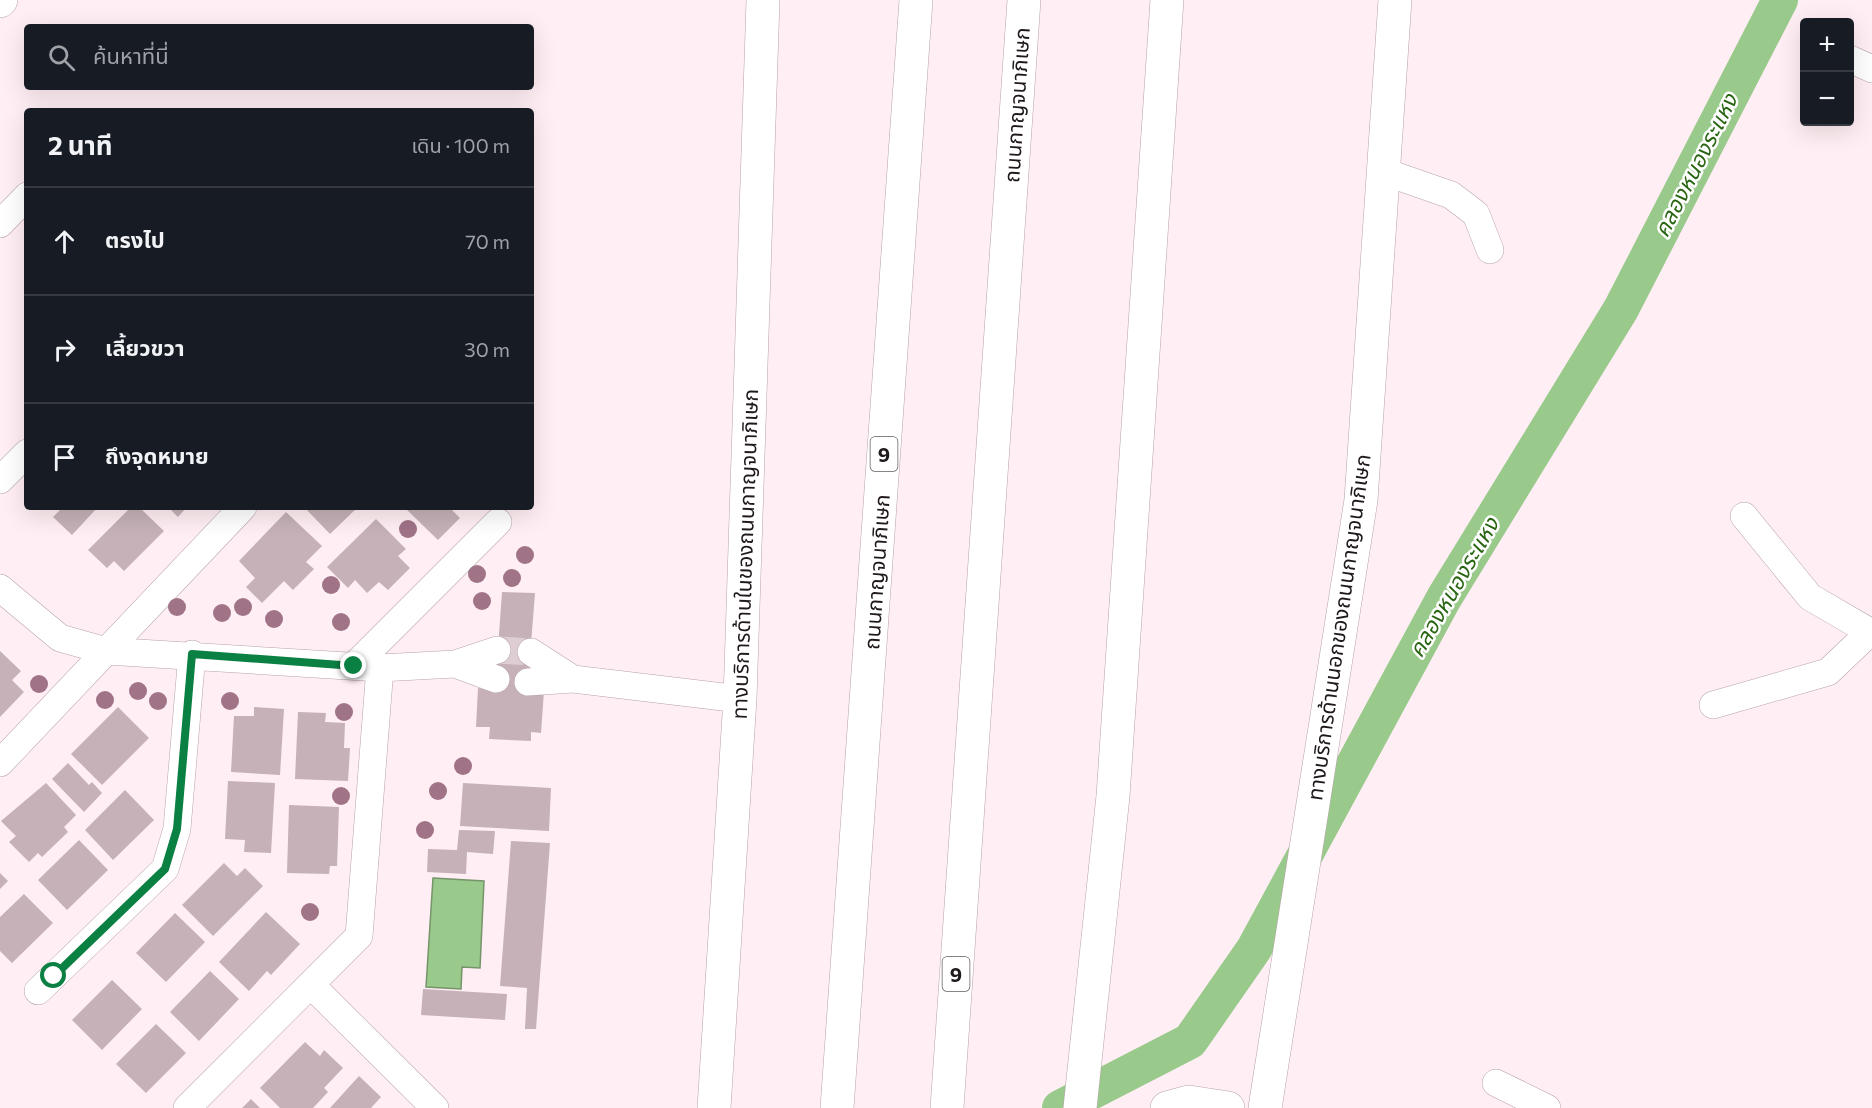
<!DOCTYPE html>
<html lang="th">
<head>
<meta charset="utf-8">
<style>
	body { margin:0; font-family:Commissioner,"Noto Sans Thai",sans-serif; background:#20242c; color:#f1f3f6 }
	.controls { position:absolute; right:18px; top:18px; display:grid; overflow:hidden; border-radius:6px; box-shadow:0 6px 24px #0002 }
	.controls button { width:54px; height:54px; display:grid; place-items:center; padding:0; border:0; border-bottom:2px solid #363941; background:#171b24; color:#f1f3f6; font:30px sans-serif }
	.stop { position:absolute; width:18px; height:18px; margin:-14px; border:4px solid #0b8043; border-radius:50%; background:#fff }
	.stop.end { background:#0b8043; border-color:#fff; box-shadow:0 2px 6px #0008 }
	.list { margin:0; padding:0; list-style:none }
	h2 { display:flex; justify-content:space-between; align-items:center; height:78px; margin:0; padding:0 24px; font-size:26px }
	h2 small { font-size:20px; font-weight:400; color:#9ea1a6 }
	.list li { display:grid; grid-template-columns:39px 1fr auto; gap:18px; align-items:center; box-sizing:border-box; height:108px; padding:0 24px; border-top:2px solid #363941 }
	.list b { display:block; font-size:22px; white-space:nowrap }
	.list em { font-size:20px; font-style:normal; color:#9ea1a6 }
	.icon { flex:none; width:33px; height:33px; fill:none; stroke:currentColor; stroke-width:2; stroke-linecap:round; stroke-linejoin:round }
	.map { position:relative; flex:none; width:1872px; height:1108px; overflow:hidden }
	.search { position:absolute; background:#171b24; box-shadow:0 6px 24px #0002; left:24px; top:24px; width:510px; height:66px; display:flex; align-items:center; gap:15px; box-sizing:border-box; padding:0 21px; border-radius:6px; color:#9ea1a6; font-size:22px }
	.panel { position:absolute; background:#171b24; box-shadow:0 6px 24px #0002; left:24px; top:108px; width:510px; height:402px; border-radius:6px }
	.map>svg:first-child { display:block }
	.water { fill:#99c98b; stroke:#75946a; stroke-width:1.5 }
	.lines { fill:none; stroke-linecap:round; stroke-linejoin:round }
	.canal { stroke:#99c98b; stroke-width:36 }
	.building { fill:#c5b1b7 }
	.street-tunnel { stroke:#deced3; stroke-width:27; stroke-dasharray:27 14; stroke-linecap:butt }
	.street-casing { stroke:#b7a3aa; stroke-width:28 }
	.secondary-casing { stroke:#b7a3aa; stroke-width:34 }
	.highway-casing { stroke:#b7a3aa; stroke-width:34 }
	.street { stroke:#fff; stroke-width:27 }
	.secondary { stroke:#fff; stroke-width:33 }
	.highway { stroke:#fff; stroke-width:33 }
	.tree { fill:#a07387 }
	.route { stroke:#0b8043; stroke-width:8 }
	.labels { text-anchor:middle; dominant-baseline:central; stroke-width:5; stroke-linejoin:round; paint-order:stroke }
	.shield { fill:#fff; stroke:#635e60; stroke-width:1.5 }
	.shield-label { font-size:20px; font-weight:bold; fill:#20191c }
	.street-label { font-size:21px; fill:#20191c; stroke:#fff }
	.water-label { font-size:22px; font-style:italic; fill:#286511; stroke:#fff }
</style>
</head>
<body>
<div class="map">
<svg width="1872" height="1108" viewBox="0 0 1872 1108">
	<rect width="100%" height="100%" fill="#ffeef3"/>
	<path class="water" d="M433,878L484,881L480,968L462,967L461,989L426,987Z"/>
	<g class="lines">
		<path class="canal" d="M1060,1108L1190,1041L1254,949L1444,598L1621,309L1780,0"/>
	</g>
	<path class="building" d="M59,507H98L72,535L53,517L61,509Z
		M131,507H139L164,531L124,571L114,561L107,568L88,550Z
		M168,507H187L178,517Z
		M304,507H358L330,534Z
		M404,507H455L452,510L460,518L438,540Z
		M286,512L322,546L306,562L314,569L293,590L284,581L262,603L246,587L255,578L239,561Z
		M376,519L406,549L398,556L410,568L388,590L379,582L367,593L355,580L348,588L327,567Z
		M502,592L535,593L528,682L544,691L541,733L531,732V741L489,739L490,727H476L478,688L495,690Z
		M0,651L21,671L12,680L24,692L0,717Z
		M118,707L149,738L102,785L71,754Z
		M254,707L284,709L280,775L231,772L234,716H254Z
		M298,712L326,713L325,722L345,723L344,748H350L348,781L295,779Z
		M68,763L89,785L92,782L102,793L84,812L52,779Z
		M228,781L275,783L271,853L244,852L245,840L225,839Z
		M46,783L76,815L64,827L68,832L42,857L38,853L29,862L9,842L16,836L1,821Z
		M463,783L551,788L549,831L460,826Z
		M125,790L154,820L113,860L85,830Z
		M289,805L339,807L337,866H330L329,874L287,873Z
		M459,830L495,831L493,854L467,852L466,874L427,872L428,849L457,850Z
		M79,840L108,870L67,910L38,880Z
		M511,841L550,843L536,1029H525L527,988L500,986Z
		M224,863L237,876L245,868L263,886L213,936L182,905Z
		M0,873L8,881L0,889Z
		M24,894L53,923L12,963L0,951V917Z
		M266,912L300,944L271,975L267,971L249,991L219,962Z
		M175,913L205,942L166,982L136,953Z
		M210,971L239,999L199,1041L170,1012Z
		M112,980L142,1009L102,1050L72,1020Z
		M423,989L507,994L505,1020L421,1015Z
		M156,1024L186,1053L146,1093L116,1064Z
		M305,1042L320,1056L324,1050L343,1068L324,1088L328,1092L313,1108H280L260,1088Z
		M359,1076L381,1097L371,1108H330Z
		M251,1099L260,1108H242Z"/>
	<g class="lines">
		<path class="street-tunnel" d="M497,650L531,652"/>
		<defs>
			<path id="street" d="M1850,59L1872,69
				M1382,171L1451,195L1476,214L1490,250
				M0,224L27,196
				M0,480L27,453
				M1744,516L1810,597L1872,633
				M0,588L60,638L106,651L380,668L455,664L497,650
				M531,652L573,679
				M455,664L496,679
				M354,666L498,522
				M528,682L573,679L740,699
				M1713,705L1828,672L1869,633
				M0,763L243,507
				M311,985L435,1108
				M38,991L165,869L177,829L192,654
				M1496,1083L1547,1108
				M187,1108L359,936L380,668"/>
			<path id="secondary" d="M0,1L1,0
				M714,1108L740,699L763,0
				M1167,1108L1189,1102L1228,1108
				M1265,1108L1361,500L1395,0"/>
			<path id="highway" d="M837,1108L916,0
				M947,1108L1024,0
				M1080,1108L1113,796L1167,0"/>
		</defs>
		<use href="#street" class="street-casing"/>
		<use href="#secondary" class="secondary-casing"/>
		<use href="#highway" class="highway-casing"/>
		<use href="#street" class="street"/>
		<use href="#secondary" class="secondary"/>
		<use href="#highway" class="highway"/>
	</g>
	<g class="tree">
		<circle cx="408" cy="529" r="9"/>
		<circle cx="525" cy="555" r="9"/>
		<circle cx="477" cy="574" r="9"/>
		<circle cx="512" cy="578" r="9"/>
		<circle cx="331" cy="585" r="9"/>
		<circle cx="482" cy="601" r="9"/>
		<circle cx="177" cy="607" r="9"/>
		<circle cx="243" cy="607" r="9"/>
		<circle cx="222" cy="613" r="9"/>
		<circle cx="274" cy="619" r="9"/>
		<circle cx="341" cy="622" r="9"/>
		<circle cx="39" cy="684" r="9"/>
		<circle cx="138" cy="691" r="9"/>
		<circle cx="105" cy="700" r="9"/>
		<circle cx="158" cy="701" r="9"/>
		<circle cx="230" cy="701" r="9"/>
		<circle cx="344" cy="712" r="9"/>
		<circle cx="463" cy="766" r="9"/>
		<circle cx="438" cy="791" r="9"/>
		<circle cx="341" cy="796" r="9"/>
		<circle cx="425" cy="830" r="9"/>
		<circle cx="310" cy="912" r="9"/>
	</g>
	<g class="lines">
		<path class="route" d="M54,976L165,869L177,829L192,654L354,666"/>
	</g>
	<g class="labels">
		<g class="shield">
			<rect x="870.5" y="437" width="27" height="34" rx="4.5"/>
			<rect x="942.5" y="957" width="27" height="34" rx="4.5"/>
		</g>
		<g class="shield-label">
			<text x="884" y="454">9</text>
			<text x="956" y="974">9</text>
		</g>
		<g class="street-label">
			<text transform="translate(1016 105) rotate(-86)">ถนนกาญจนาภิเษก</text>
			<text transform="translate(744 554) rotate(-88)">ทางบริการด้านในของถนนกาญจนาภิเษก</text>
			<text transform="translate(876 572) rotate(-86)">ถนนกาญจนาภิเษก</text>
			<text transform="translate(1338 627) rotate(-82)">ทางบริการด้านนอกของถนนกาญจนาภิเษก</text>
		</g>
		<g class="water-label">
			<text transform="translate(1695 165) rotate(-63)">คลองหนองระแหง</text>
			<text transform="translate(1453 587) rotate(-60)">คลองหนองระแหง</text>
		</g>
	</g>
</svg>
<div class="controls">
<button>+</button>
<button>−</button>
</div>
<div class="stop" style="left:54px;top:976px"></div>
<div class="stop end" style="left:354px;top:666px"></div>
<div class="search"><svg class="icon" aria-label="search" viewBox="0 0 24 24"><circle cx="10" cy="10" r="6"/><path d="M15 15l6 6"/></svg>ค้นหาที่นี่</div>
<section class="panel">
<h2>2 นาที<small>เดิน · 100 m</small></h2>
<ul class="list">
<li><svg class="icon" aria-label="ahead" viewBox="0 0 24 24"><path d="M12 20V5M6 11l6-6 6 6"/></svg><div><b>ตรงไป</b></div><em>70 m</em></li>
<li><svg class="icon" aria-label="right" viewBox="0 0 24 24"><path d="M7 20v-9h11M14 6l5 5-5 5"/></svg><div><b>เลี้ยวขวา</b></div><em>30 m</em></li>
<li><svg class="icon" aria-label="arrive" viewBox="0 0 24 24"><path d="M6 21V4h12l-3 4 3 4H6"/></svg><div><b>ถึงจุดหมาย</b></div></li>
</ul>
</section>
</div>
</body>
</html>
